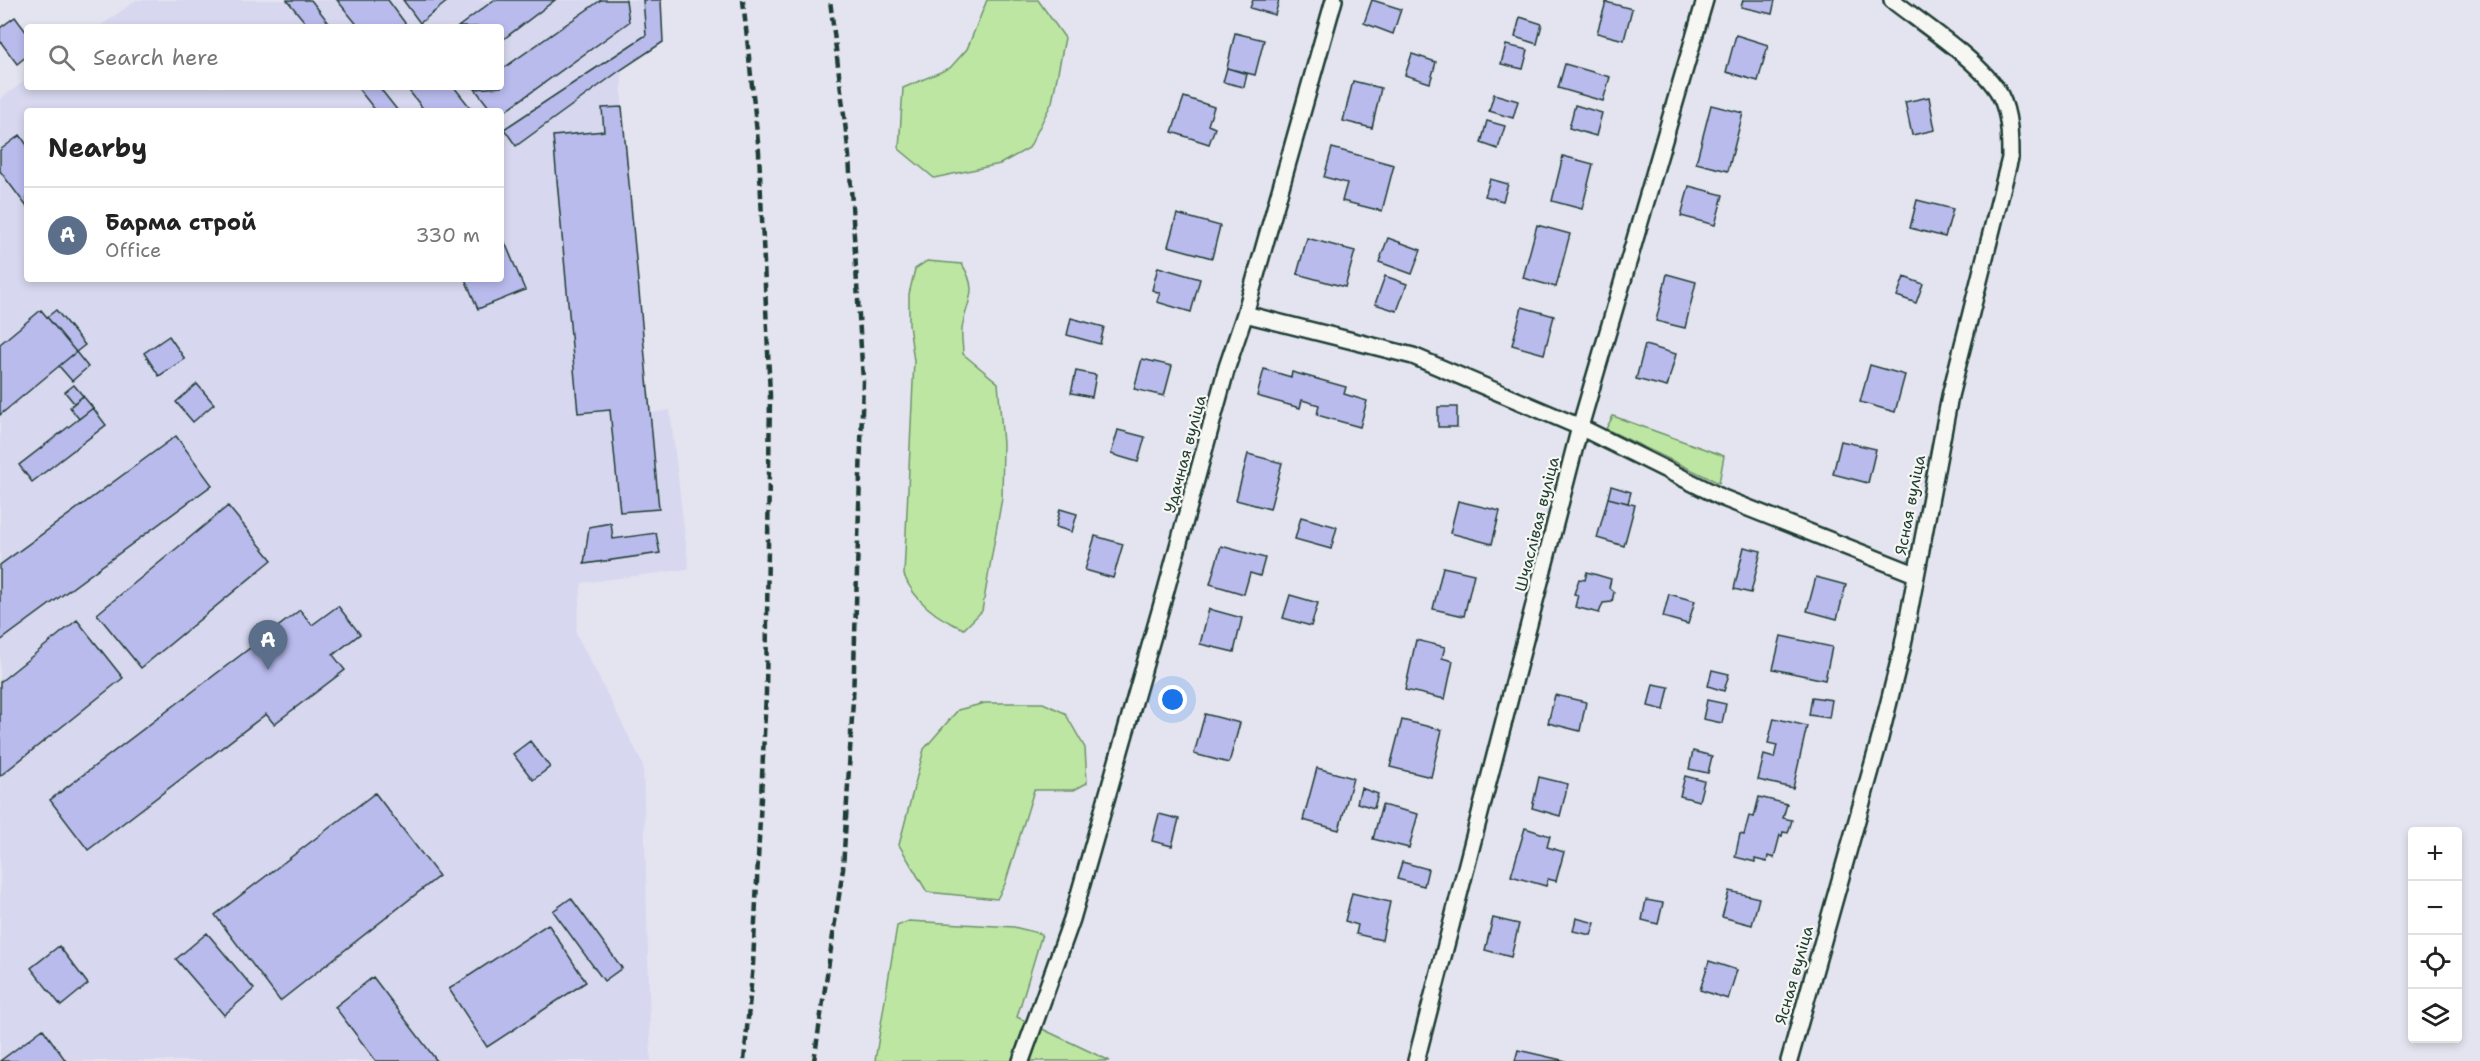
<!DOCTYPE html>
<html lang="en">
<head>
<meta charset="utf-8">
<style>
	body { margin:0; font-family:"Shantell Sans",sans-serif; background:#f6f6f6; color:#222 }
	.controls { position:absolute; right:18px; bottom:18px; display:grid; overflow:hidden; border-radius:6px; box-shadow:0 3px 9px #0003 }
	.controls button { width:54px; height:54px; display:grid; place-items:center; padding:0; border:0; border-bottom:2px solid #e0e0e0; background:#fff; color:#222; font:30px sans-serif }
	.you { position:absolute; left:1173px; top:700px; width:21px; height:21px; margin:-15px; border:4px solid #fff; border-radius:50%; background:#1a73e8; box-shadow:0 0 0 9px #1a73e833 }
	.badge { display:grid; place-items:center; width:39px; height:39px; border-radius:50%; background:#1a73e8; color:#fff; font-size:20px; font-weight:700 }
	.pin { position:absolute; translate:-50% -50px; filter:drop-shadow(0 2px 3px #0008) }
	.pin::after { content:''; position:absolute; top:32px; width:21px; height:18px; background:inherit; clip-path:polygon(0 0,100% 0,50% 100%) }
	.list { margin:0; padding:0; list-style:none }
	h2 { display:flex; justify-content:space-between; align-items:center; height:78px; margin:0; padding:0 24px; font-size:26px }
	h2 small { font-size:20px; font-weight:400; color:#767676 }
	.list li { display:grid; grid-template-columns:39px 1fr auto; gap:18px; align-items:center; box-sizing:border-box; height:96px; padding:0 24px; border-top:2px solid #e0e0e0 }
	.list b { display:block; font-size:22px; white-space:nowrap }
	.list p { margin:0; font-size:20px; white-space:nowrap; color:#767676 }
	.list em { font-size:20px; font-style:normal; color:#767676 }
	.icon { flex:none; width:33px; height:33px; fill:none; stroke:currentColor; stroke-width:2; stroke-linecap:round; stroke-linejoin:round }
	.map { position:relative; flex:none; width:2480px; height:1061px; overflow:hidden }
	.search { position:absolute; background:#fff; box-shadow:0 3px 9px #0003; left:24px; top:24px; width:480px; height:66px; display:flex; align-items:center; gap:15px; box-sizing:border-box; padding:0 21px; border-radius:6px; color:#767676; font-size:22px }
	.panel { position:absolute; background:#fff; box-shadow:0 3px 9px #0003; left:24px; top:108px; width:480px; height:174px; border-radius:6px }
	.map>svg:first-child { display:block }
	.built { fill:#d7d8ef; fill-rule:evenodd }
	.green { fill:#bde6a3; stroke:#6e926c; stroke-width:1.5 }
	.building { fill:#b9bbed; stroke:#1f3d34; stroke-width:1.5 }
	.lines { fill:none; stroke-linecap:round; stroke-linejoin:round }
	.minor-casing { stroke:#1f3d34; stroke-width:20 }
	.minor { stroke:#f6f6f2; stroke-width:15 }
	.rail { stroke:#1f3d34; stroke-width:4.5; stroke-dasharray:9 4.5; stroke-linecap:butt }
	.labels { text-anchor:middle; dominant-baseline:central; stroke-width:4.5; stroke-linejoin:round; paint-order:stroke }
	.street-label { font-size:16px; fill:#1f3d34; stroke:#f6f6f2 }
</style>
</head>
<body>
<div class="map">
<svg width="2480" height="1061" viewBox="0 0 2480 1061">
	<rect width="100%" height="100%" fill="#e4e4f0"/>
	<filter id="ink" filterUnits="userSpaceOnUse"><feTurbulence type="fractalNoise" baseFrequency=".0167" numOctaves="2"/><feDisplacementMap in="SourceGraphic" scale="12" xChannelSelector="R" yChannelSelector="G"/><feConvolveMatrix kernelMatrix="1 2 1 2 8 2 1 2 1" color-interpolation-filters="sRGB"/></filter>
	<g filter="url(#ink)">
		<path class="built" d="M136,0H661L663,42L622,69V107L650,413L670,410L689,569L582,583L576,633L643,764L651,1061H0V99L27,79V87H501V27H99ZM27,111H501V279H27Z"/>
		<path class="green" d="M987,0H1038L1065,38L1052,102L1029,148L1000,164L934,178L899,149L903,88L950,68L967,49Z
			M927,261L962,264C980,293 966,301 962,329C961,337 963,346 963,354L998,383L1003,444L1002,498L982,611L964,629C938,619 914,601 904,575L914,361L909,325V294L915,269Z
			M1613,416L1724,456L1719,483L1606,429Z
			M985,703H1043L1065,713L1085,748L1087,783L1074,790H1034L1005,884L997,899L927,892L899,845L924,749L958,710Z
			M909,921L1014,927L1042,934L1017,1017L1110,1061H875L897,926Z"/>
		<path class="building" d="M287,0H311L332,27H309Z
			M337,0H388L408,27H359Z
			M403,0H449L420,23Z
			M494,0H555L501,41V27H458Z
			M601,0H626L629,22L501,114V111H492L475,89L501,87V70Z
			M643,0H661L663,42L622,69L516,146L504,129L646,35Z
			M1253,0H1279L1275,15L1250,8Z
			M1372,0L1401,9L1393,34L1364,23Z
			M1743,0H1775L1772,14L1741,7Z
			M1606,2L1632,9L1624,40L1597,33Z
			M15,17L27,33V56L17,64L0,41V28Z
			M1520,17L1542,24L1537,44L1515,37Z
			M1235,33L1264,40L1255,75L1227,68Z
			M1736,35L1768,45L1758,81L1726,72Z
			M1506,45L1528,50L1523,69L1501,64Z
			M1412,54L1436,62L1430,83L1405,75Z
			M1565,64L1610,77L1603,101L1558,88Z
			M1227,68L1247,74L1244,87L1223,82Z
			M1353,81L1381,88L1372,128L1343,121Z
			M357,87H379L398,111H376Z
			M406,87H454L473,111H425Z
			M1494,94L1518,101L1513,118L1489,111Z
			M1184,97L1214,107L1208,125L1215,128L1209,144L1172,132Z
			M1929,97L1935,130L1912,135L1905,102Z
			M1575,105L1602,113L1596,136L1569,128Z
			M1711,105L1743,113L1728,171L1696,163Z
			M622,107L659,509L620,512L610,410L578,413L553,136L604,131L602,108Z
			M1487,121L1505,126L1498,149L1481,143Z
			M20,135L27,145V207L0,171V150Z
			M1332,148L1394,165L1382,211L1342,201L1347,183L1324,177Z
			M1563,156L1593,164L1582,209L1552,201Z
			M1490,179L1508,184L1503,201L1485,196Z
			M1689,186L1723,195L1715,225L1681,216Z
			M1917,200L1953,209L1945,237L1910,228Z
			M1177,214L1220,226L1212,258L1168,246Z
			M1537,225L1570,234L1556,287L1523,278Z
			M501,233L525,290L478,309L465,279H501Z
			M1307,238L1355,251L1345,287L1297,274Z
			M1388,238L1421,250L1412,274L1379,262Z
			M1158,267L1200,279L1191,312L1157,302L1160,293L1152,290Z
			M1667,274L1696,282L1685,328L1656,321Z
			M1385,276L1407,284L1397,311L1375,304Z
			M1904,277L1923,284L1916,303L1897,296Z
			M1522,307L1554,316L1544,354L1512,345Z
			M41,310L76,352L0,415V344Z
			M56,310L85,345L76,352L47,317Z
			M1071,318L1104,327L1100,344L1067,335Z
			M169,336L185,359L159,376L144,353Z
			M1645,345L1676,354L1667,387L1636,379Z
			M76,352L88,367L72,381L59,366Z
			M1142,359L1172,366L1164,396L1134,389Z
			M1870,365L1905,375L1895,412L1860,402Z
			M1264,369L1291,377L1292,372L1346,387L1344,394L1367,401L1360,427L1317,415L1319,405L1302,400L1300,408L1257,396Z
			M1076,371L1096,375L1092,397L1071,393Z
			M197,384L214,404L193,422L176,402Z
			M74,385L83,396L74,403L65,392Z
			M83,396L93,408L79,419L70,407Z
			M1438,407H1457V427H1438Z
			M93,408L106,425L32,482L19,465Z
			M1118,430L1145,437L1138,462L1111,454Z
			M176,436L212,485L0,641V565Z
			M1841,441L1876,449L1868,483L1833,474Z
			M1248,454L1282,463L1270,509L1236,500Z
			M1611,486L1631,492L1628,503L1608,498Z
			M1608,498L1635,505L1624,546L1597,538Z
			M1458,501L1500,511L1492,544L1450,533Z
			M228,506L272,560L141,668L97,614Z
			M1060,509L1077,514L1072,532L1056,527Z
			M1301,517L1337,527L1331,549L1295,539Z
			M611,523L613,539L656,533L660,553L584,564L589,527Z
			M1095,536L1123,544L1113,578L1085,570Z
			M1221,546L1265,558L1260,576L1250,573L1244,594L1210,584Z
			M1744,547L1761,551L1751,593L1734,589Z
			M1443,567L1474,574L1464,616L1433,609Z
			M1587,572L1611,579L1609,588L1614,592L1612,602L1603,603L1599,613L1575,607L1578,595L1574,594L1579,579L1585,580Z
			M1816,577L1846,585L1837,619L1807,611Z
			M1669,594L1695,601L1688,624L1663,617Z
			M1290,595L1318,603L1311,626L1283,618Z
			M338,606L360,634L333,655L345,670L274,724L266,714L88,850L50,800L300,610L312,625Z
			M1209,609L1242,618L1234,652L1200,644Z
			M77,620L123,678L0,776V682Z
			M1781,636L1832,647L1825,680L1773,669Z
			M1416,640L1445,647L1442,658L1453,661L1445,699L1405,690Z
			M1712,670L1729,674L1724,691L1708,686Z
			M1653,684L1669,687L1664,710L1648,706Z
			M1555,695L1586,702L1580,731L1548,723Z
			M1812,697L1832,700L1829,718L1809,715Z
			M1707,700L1726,704L1722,723L1703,719Z
			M1205,714L1240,723L1229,763L1194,754Z
			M1774,718L1807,726L1793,788L1758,780L1764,755L1774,758L1777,745L1768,743Z
			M1402,720L1442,730L1431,777L1390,767Z
			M530,741L550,767L533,780L513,754Z
			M1693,751L1712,756L1708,773L1689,769Z
			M1317,768L1353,778L1339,830L1303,820Z
			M1685,776L1704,781L1699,801L1680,796Z
			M1539,777L1568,784L1560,816L1532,808Z
			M1361,788L1378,794L1374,808L1357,803Z
			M375,793L439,876L280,1001L215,915Z
			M1759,797L1787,804L1783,818L1792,820L1788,833L1783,832L1782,836L1780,835L1774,858L1768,856L1767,862L1755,859V862L1735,857L1740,834L1744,835L1749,816L1754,817Z
			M1382,805L1418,814L1409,848L1373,839Z
			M1159,814L1179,819L1172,846L1152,841Z
			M1525,828L1550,836L1547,847L1564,852L1556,881L1548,879L1546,886L1511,876Z
			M1402,862L1428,869L1424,886L1397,879Z
			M1729,891L1759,898L1752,925L1722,917Z
			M1352,893L1390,902L1382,940L1356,934L1358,925L1345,921Z
			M571,898L622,968L604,981L553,911Z
			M1646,900L1663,903L1658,924L1642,920Z
			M1493,918L1519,924L1511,957L1485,950Z
			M1576,918L1595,923L1591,935L1573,931Z
			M548,924L586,982L487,1047L449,989Z
			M207,933L254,989L224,1015L176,959Z
			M59,946L88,984L61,1006L31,968Z
			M1709,961L1737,970L1728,999L1700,990Z
			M373,977L437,1061H376L335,1007Z
			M43,1029L66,1061H0Z
			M1518,1050L1566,1061H1515Z"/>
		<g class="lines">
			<defs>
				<path id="minor" d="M1245,314L1413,356L1580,427L1723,498L1915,574
					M1021,1061L1072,919L1166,590L1227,367L1245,314L1334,0
					M1416,1061L1580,427L1705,0
					M1789,1061L1879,742L1903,645L1950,396L2010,158C2010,138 2010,114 2000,95C1983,63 1921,23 1892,0"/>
			</defs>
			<use href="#minor" class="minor-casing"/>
			<use href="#minor" class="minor"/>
			<path class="rail" d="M743,0L759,152L770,396L766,693L753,964L744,1061
				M814,1061L843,869L853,700L863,380L849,156L830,0"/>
		</g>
	</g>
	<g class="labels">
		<g class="street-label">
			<text transform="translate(1185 454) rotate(-75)">Удачная вуліца</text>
			<text transform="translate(1910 505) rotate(-79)">Ясная вуліца</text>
			<text transform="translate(1537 524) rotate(-76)">Шчаслівая вуліца</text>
			<text transform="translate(1794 975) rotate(-74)">Ясная вуліца</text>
		</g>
	</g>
</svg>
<div class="controls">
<button>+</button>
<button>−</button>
<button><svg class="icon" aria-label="locate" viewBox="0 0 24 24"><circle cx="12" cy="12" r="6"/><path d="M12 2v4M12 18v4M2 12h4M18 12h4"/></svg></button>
<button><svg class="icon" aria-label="layers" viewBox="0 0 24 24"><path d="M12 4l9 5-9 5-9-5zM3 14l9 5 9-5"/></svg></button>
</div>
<div class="you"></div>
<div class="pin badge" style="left:268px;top:670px;background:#5c6f8a">A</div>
<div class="search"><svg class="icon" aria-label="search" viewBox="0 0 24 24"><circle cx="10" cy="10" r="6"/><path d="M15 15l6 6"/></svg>Search here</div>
<section class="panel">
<h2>Nearby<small></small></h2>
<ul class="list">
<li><span class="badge" style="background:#5c6f8a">A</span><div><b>Барма строй</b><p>Office</p></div><em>330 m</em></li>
</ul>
</section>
</div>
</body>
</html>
